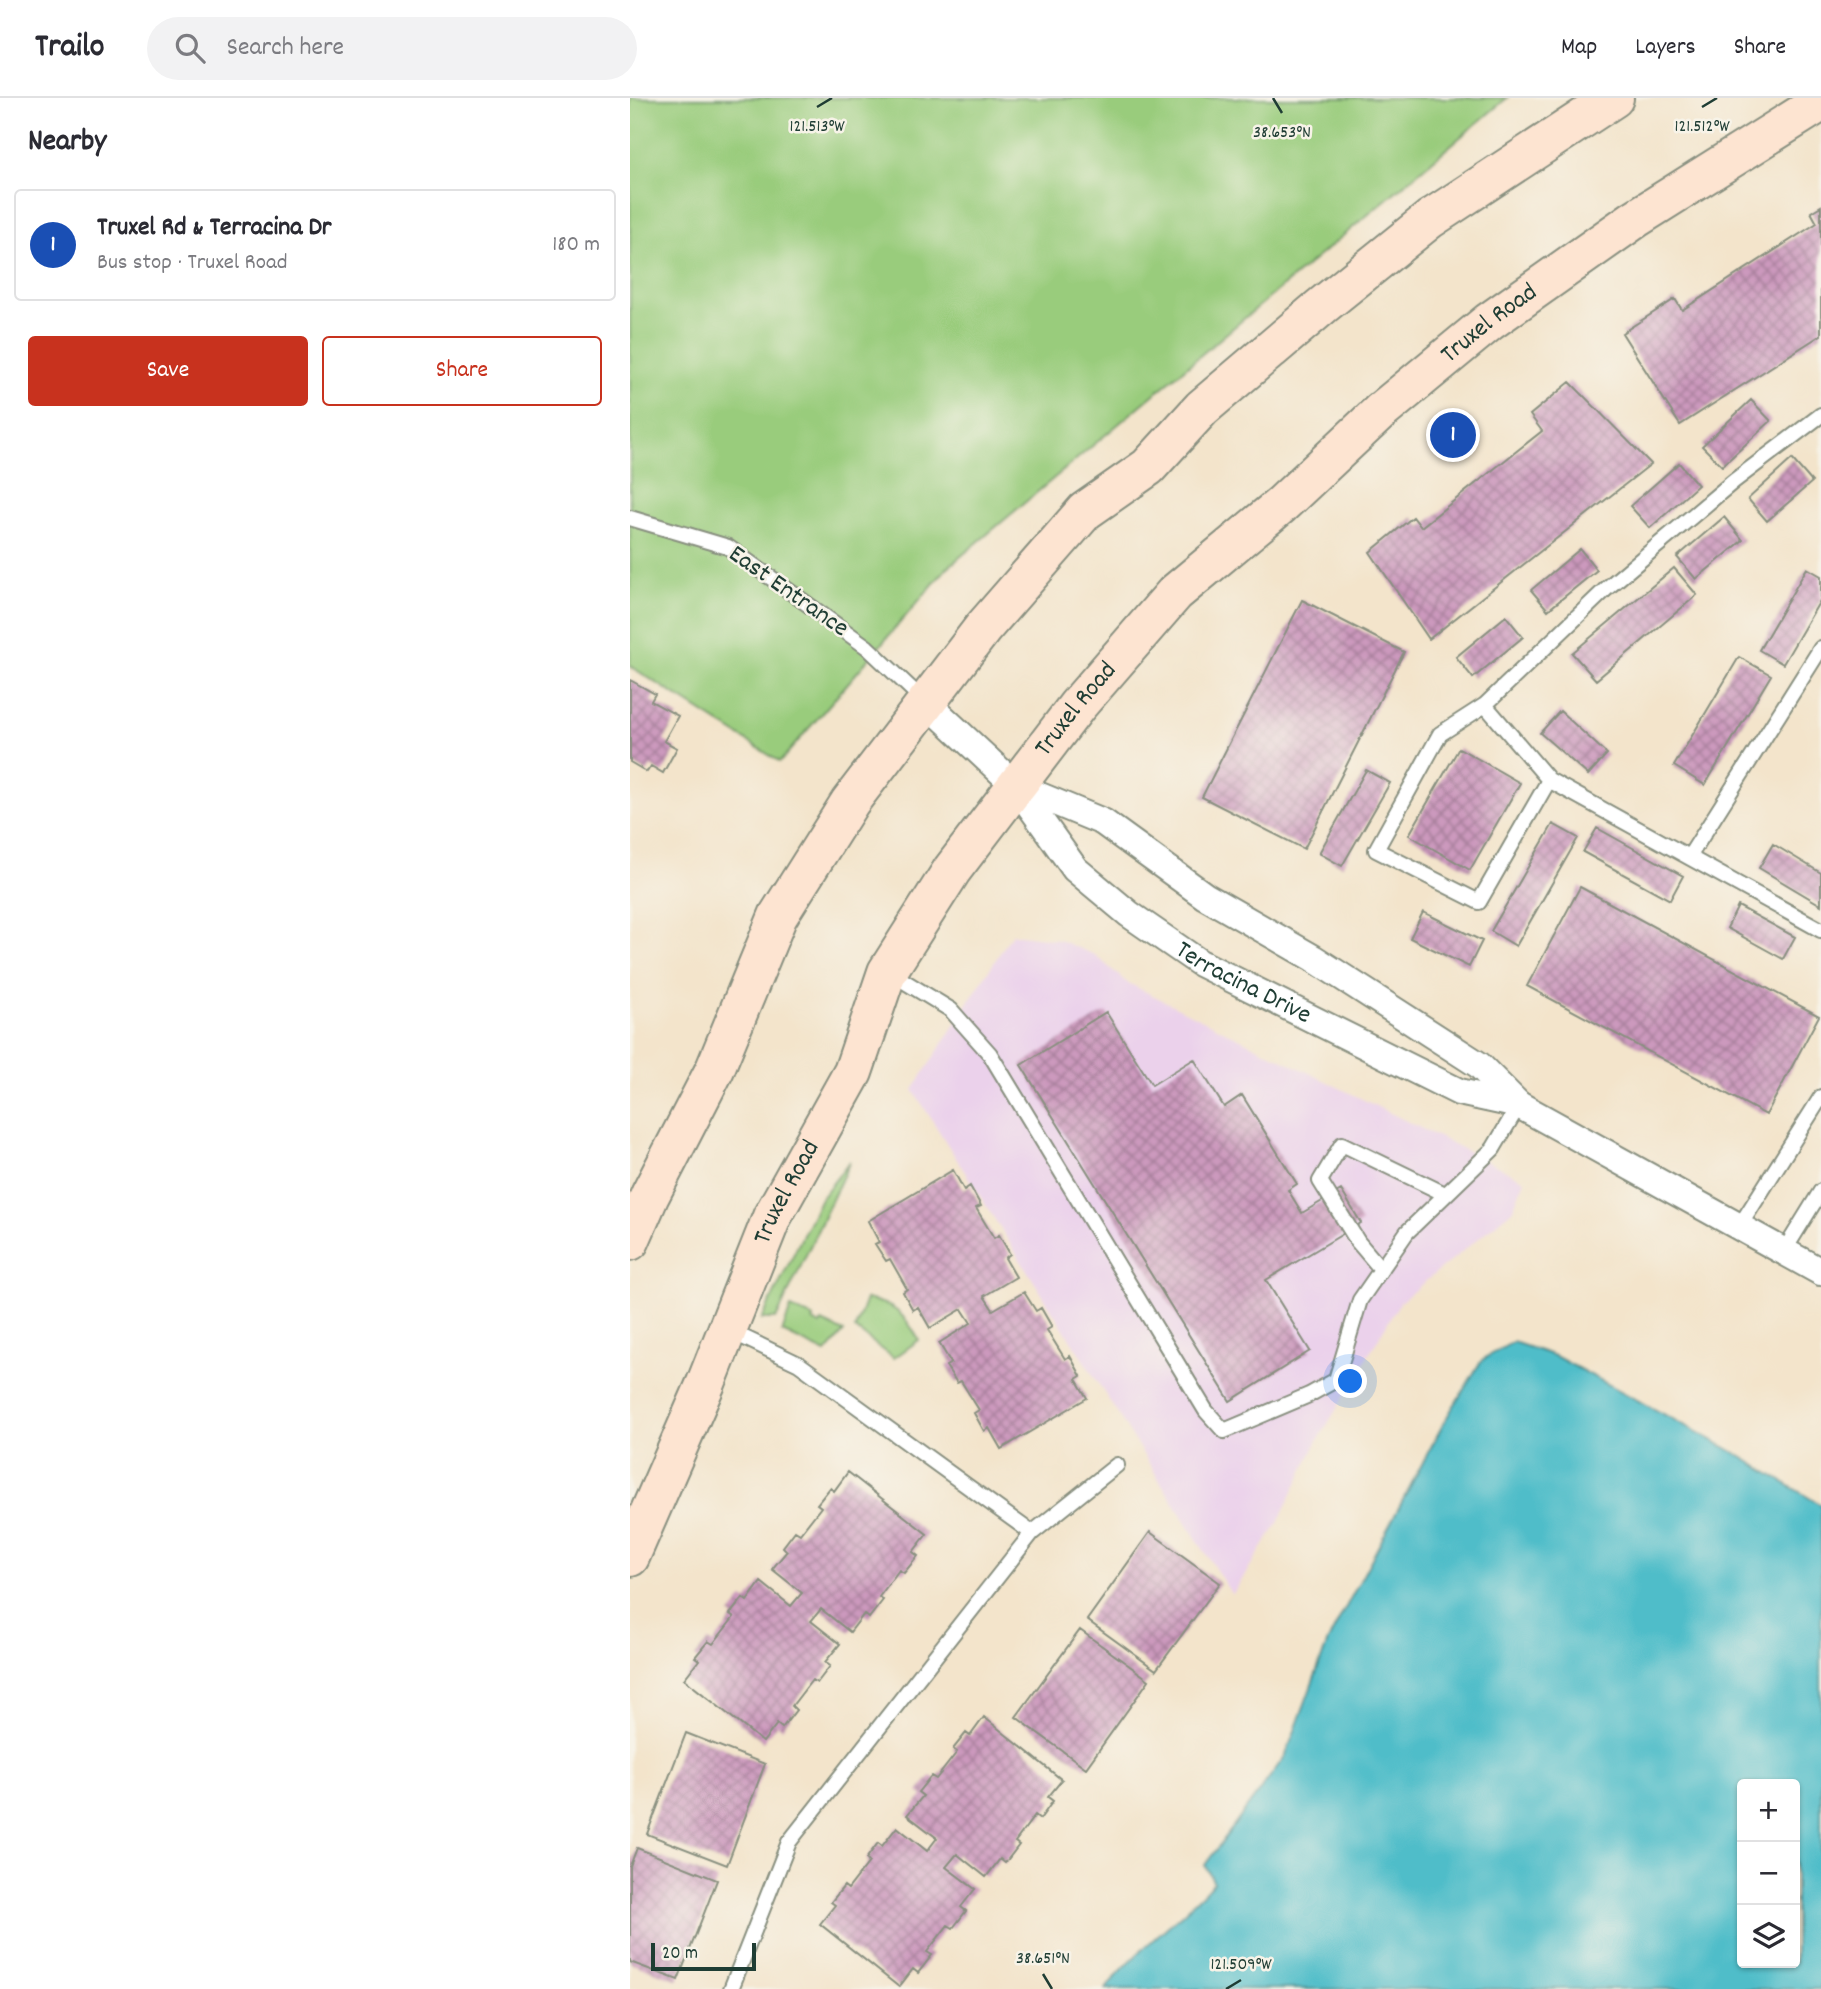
<!DOCTYPE html>
<html lang="en">
<head>
<meta charset="utf-8">
<style>
	body { margin:0; font-family:Dekko,sans-serif; background:#f2f2f3; color:#2b2b33 }
	.controls { position:absolute; right:21px; bottom:21px; display:grid; overflow:hidden; border-radius:7px; box-shadow:0 2px 5px #0004 }
	.controls button { width:63px; height:63px; display:grid; place-items:center; padding:0; border:0; border-bottom:2px solid #e1e1e2; background:#fff; color:#2b2b33; font:35px sans-serif }
	.scale { position:absolute; left:21px; bottom:18px; width:105px; box-sizing:border-box; padding-left:7px; border:4px solid #1f3d34; border-top:0; font-size:19px; line-height:24px; white-space:nowrap; color:#1f3d34; -webkit-text-stroke:5px #f7f3e8; paint-order:stroke }
	.you { position:absolute; left:721px; top:1284px; width:24px; height:24px; margin:-18px; border:5px solid #fff; border-radius:50%; background:#1a73e8; box-shadow:0 0 0 10px #1a73e833 }
	.badge { display:grid; place-items:center; width:46px; height:46px; border-radius:50%; background:#c8321e; color:#fff; font-size:23px; font-weight:700 }
	.pin { position:absolute; translate:-50% -50%; border:4px solid #fff; box-shadow:0 2px 7px #0006 }
	.list { margin:0; padding:0; list-style:none }
	h2 { display:flex; justify-content:space-between; align-items:center; height:91px; margin:0; padding:0 28px; font-size:30px }
	h2 small { font-size:23px; font-weight:400; color:#7c7c81 }
	.list li { display:grid; grid-template-columns:46px 1fr auto; gap:21px; align-items:center; box-sizing:border-box; height:112px; margin:0 14px 14px; padding:0 14px; border:2px solid #e1e1e2; border-radius:7px }
	.list b { display:block; font-size:26px; white-space:nowrap }
	.list p { margin:0; font-size:23px; white-space:nowrap; color:#7c7c81 }
	.list em { font-size:23px; font-style:normal; color:#7c7c81 }
	.actions { display:flex; gap:14px; padding:21px 28px }
	.actions a { flex:1; padding:16px 0; border:2px solid #c8321e; border-radius:7px; text-align:center; font-size:24px; color:#c8321e }
	.actions .main { background:#c8321e; color:#fff }
	.icon { flex:none; width:38px; height:38px; fill:none; stroke:currentColor; stroke-width:2; stroke-linecap:round; stroke-linejoin:round }
	.map { position:relative; flex:none; width:1191px; height:1891px; overflow:hidden }
	header { display:flex; align-items:center; gap:42px; box-sizing:border-box; height:98px; padding:0 35px; background:#fff; border-bottom:2px solid #e1e1e2 }
	header strong { font-size:33px }
	nav { display:flex; gap:38px; margin-inline-start:auto; font-size:24px }
	.search { width:490px; height:63px; background:#f2f2f3; display:flex; align-items:center; gap:18px; box-sizing:border-box; padding:0 24px; border-radius:38px; color:#7c7c81; font-size:26px }
	main { display:flex }
	aside { flex:1; background:#fff }
	.map>svg:first-child { display:block }
	.built { fill:#ebd1eb }
	.grass { fill:#99cc7c; stroke:#5c8458; stroke-width:2 }
	.water { fill:#50bdc9; stroke:#387d7e; stroke-width:2; fill-rule:evenodd }
	.building { fill:url(#building-cross-hatch) }
	.lines { fill:none; stroke-linecap:round; stroke-linejoin:round }
	.lane-casing { stroke:#899080; stroke-width:18 }
	.street-casing { stroke:#899080; stroke-width:30 }
	.secondary-casing { stroke:#899080; stroke-width:42 }
	.lane { stroke:#fff; stroke-width:14 }
	.street { stroke:#fff; stroke-width:26 }
	.secondary { stroke:#fde4d1; stroke-width:38 }
	.ticks { fill:none; stroke:#1f3d34; stroke-width:2.5 }
	.labels { text-anchor:middle; dominant-baseline:central; stroke-width:5; stroke-linejoin:round; paint-order:stroke }
	.street-label { font-size:26px; fill:#1f3d34; stroke:#f7f3e8 }
	.ticks-label { font-size:18px; text-anchor:middle; fill:#1f3d34; stroke:#f7f3e8; stroke-width:5; stroke-linejoin:round; paint-order:stroke }
</style>
</head>
<body>
<header>
<strong>Trailo</strong>
<div class="search"><svg class="icon" aria-label="search" viewBox="0 0 24 24"><circle cx="10" cy="10" r="6"/><path d="M15 15l6 6"/></svg>Search here</div>
<nav><a>Map</a><a>Layers</a><a>Share</a></nav>
</header>
<main>
<aside>
<h2>Nearby<small></small></h2>
<ul class="list">
<li><span class="badge" style="background:#1a4fb4">1</span><div><b>Truxel Rd &amp; Terracina Dr</b><p>Bus stop · Truxel Road</p></div><em>180 m</em></li>
</ul>
<div class="actions"><a class="main">Save</a><a>Share</a></div>
</aside>
<div class="map">
<svg width="1191" height="1891" viewBox="0 0 1191 1891">
	<defs>
		<pattern id="building-cross-hatch" width="8" height="8" patternUnits="userSpaceOnUse" patternTransform="scale(1.75)"><rect width="8" height="8" fill="#cc99bd"/><path d="M0 0l8 8M0 8l8-8" fill="none" stroke="#a57e9a"/></pattern>
	</defs>
	<rect width="100%" height="100%" fill="#f7f3e8"/>
	<filter id="ink" filterUnits="userSpaceOnUse"><feTurbulence type="fractalNoise" baseFrequency=".0143" numOctaves="2"/><feDisplacementMap in="SourceGraphic" scale="14" xChannelSelector="R" yChannelSelector="G"/><feConvolveMatrix kernelMatrix="1 2 1 2 8 2 1 2 1" color-interpolation-filters="sRGB"/></filter>
	<filter id="wash" filterUnits="userSpaceOnUse"><feTurbulence type="fractalNoise" baseFrequency=".00686" numOctaves="4" result="noise"/><feDisplacementMap in="SourceGraphic" scale="28" xChannelSelector="R" yChannelSelector="G"/><feGaussianBlur stdDeviation="1.57" result="paint"/><feColorMatrix in="noise" values="0 0 0 0 0 0 0 0 0 0 0 0 0 0 0 0 0 1.4 0 .05"/><feComposite in="paint" operator="in"/></filter>
	<g filter="url(#wash)">
		<rect width="100%" height="100%" fill="#f3e4cb"/>
		<path class="built" d="M382,836L429,842L465,857L496,884L895,1082L882,1113L770,1204L687,1344L647,1427L602,1497L283,992Z"/>
		<path class="grass" d="M0,0H877L317,470L150,664L0,568Z
			M220,1063L146,1221H132L191,1100Z
			M236,1201C265,1206 275,1217 289,1242L264,1260L225,1231Z
			M161,1210L184,1220L183,1223L190,1227L192,1224L214,1234L196,1255L152,1234Z"/>
		<path class="water" d="M883,1244L925,1258L1097,1350L1191,1407V1891H476C503,1854 551,1821 584,1784L575,1767L656,1657L698,1543L817,1319L852,1262ZM1112,1686H1165V1865H1112Z"/>
		<g id="blocks">
			<path class="building" d="M1191,108V237L1050,327L992,235L1045,201L1052,212L1187,125L1181,114Z
				M940,284L1021,366L799,541L740,454L783,419L791,429L912,333L900,317Z
				M1121,302L1141,323L1092,368L1072,348Z
				M1162,361L1182,384L1137,423L1118,401Z
				M1049,365L1068,387L1020,430L1000,408Z
				M1094,419L1113,442L1066,481L1047,459Z
				M950,451L967,472L918,512L901,492Z
				M1044,470L1067,497L966,582L942,555Z
				M1177,470L1191,478V501L1153,566L1129,552Z
				M672,502L774,554L674,751L572,699Z
				M876,518L893,539L843,580L826,559Z
				M1109,559L1141,577L1075,687L1044,668Z
				M0,582L25,596L21,603L48,618L34,643L47,650L33,675L21,668L17,674L0,664Z
				M930,613L977,656L958,677L910,635Z
				M829,650L890,685L840,772L779,737Z
				M736,672L760,685L712,768L689,755Z
				M923,726L948,740L886,848L861,833Z
				M967,730L1053,778L1040,802L953,754Z
				M1143,746L1191,775V807L1129,770Z
				M950,789L1189,918L1136,1017L897,888Z
				M1108,808L1165,839L1153,861L1097,830Z
				M793,814L852,843L839,869L780,840Z
				M476,914L522,987L564,961L594,1009L612,997L667,1086L658,1092L672,1115L711,1092L731,1125L636,1182L680,1253L600,1303L391,967Z
				M323,1072L334,1092L340,1088L351,1108L346,1110L364,1140L369,1137L380,1156L375,1160L386,1179L354,1198L363,1212L394,1194L406,1213L411,1210L422,1229L417,1232L435,1261L440,1258L451,1278L446,1281L457,1300L371,1351L359,1330L354,1333L344,1315L349,1312L331,1283L327,1285L316,1268L321,1265L309,1245L341,1225L332,1211L300,1230L288,1209L283,1212L273,1194L277,1191L260,1161L256,1163L245,1146L249,1144L238,1123Z
				M218,1374L297,1436L283,1454L288,1458L274,1475L269,1472L249,1499L253,1502L239,1520L234,1516L220,1534L191,1511L181,1523L210,1546L195,1564L200,1568L187,1585L182,1582L162,1608L166,1612L152,1630L147,1626L133,1644L54,1581L69,1562L65,1559L78,1543L83,1546L104,1519L100,1516L113,1500L117,1503L131,1484L161,1508L172,1495L142,1471L157,1453L153,1449L165,1433L170,1436L191,1409L187,1406L200,1390L204,1393Z
				M520,1434L590,1485L526,1572L457,1522Z
				M450,1532L519,1582L456,1670L386,1619Z
				M354,1619L432,1682L418,1699L423,1703L410,1721L405,1717L385,1744L389,1747L375,1765L370,1761L356,1779L327,1756L316,1769L345,1791L331,1809L336,1813L323,1830L318,1827L297,1854L302,1857L288,1875L283,1871L269,1889L190,1826L205,1807L201,1804L214,1788L218,1791L239,1764L236,1761L248,1745L252,1748L267,1729L297,1753L307,1740L277,1717L293,1698L288,1694L301,1678L306,1681L327,1654L323,1651L336,1635L340,1638Z
				M56,1635L135,1666L97,1767L17,1736Z
				M7,1750L87,1782L48,1882L0,1864V1768Z"/>
		</g>
	</g>
	<g filter="url(#ink)">
		<use href="#blocks" fill-opacity="0" stroke="#899080" stroke-width="2"/>
		<g class="lines">
			<defs>
				<path id="lane" d="M0,420L98,449L237,549L294,603
					M855,607L919,682L1191,832
					M919,682L849,804L746,752L810,636L855,607L976,491L1104,383L1191,317
					M1059,759L1191,550
					M259,874L321,912L360,956L576,1313L594,1333L679,1297L706,1282L730,1202L777,1134L863,1051L889,1007
					M1109,1129L1191,999
					M1154,1153L1191,1093
					M751,1171L728,1144L690,1083L712,1046L815,1096
					M98,1232L169,1266L402,1435
					M101,1891L159,1744L402,1435L487,1367"/>
				<g id="street">
					<path id="s1" d="M296,604L386,688L445,771L499,816L570,865L829,994L889,1007"/>
					<path d="M386,688L473,724L575,798L683,860L849,967L889,1007L1191,1174"/>
				</g>
				<g id="secondary">
					<path d="M0,1143L20,1097L85,971L148,818L220,704L353,530L455,413L518,369L572,310L692,208L800,121L984,0"/>
					<path id="s2" d="M0,1459L76,1285L142,1119L223,974L257,874L322,772L447,608L545,495L651,407L750,314L859,224L1005,121L1191,4"/>
				</g>
			</defs>
			<use href="#lane" class="lane-casing"/>
			<use href="#street" class="street-casing"/>
			<use href="#secondary" class="secondary-casing"/>
			<use href="#lane" class="lane"/>
			<use href="#street" class="street"/>
			<use href="#secondary" class="secondary"/>
		</g>
	</g>
	<path class="ticks" d="M643,0L652,15M187,9L202,0M1072,9L1087,0M413,1876L422,1891M596,1891L611,1882"/>
	<g class="labels">
		<g class="street-label">
			<text stroke="none"><textPath href="#s2" startOffset="1531">Truxel Road</textPath></text>
			<text transform="translate(158 494) rotate(35)">East Entrance</text>
			<text stroke="none"><textPath href="#s2" startOffset="964">Truxel Road</textPath></text>
			<text stroke="none"><textPath href="#s1" startOffset="429">Terracina Drive</textPath></text>
			<text stroke="none"><textPath href="#s2" startOffset="397">Truxel Road</textPath></text>
		</g>
	</g>
	<g class="ticks-label">
		<text x="187" y="33">121.513°W</text>
		<text x="1072" y="33">121.512°W</text>
		<text x="652" y="39">38.653°N</text>
		<text x="413" y="1865">38.651°N</text>
		<text x="611" y="1871">121.509°W</text>
	</g>
</svg>
<div class="controls">
<button>+</button>
<button>−</button>
<button><svg class="icon" aria-label="layers" viewBox="0 0 24 24"><path d="M12 4l9 5-9 5-9-5zM3 14l9 5 9-5"/></svg></button>
</div>
<div class="scale">20 m</div>
<div class="you"></div>
<div class="pin badge" style="left:823px;top:337px;background:#1a4fb4">1</div>
</div>
</main>
</body>
</html>
